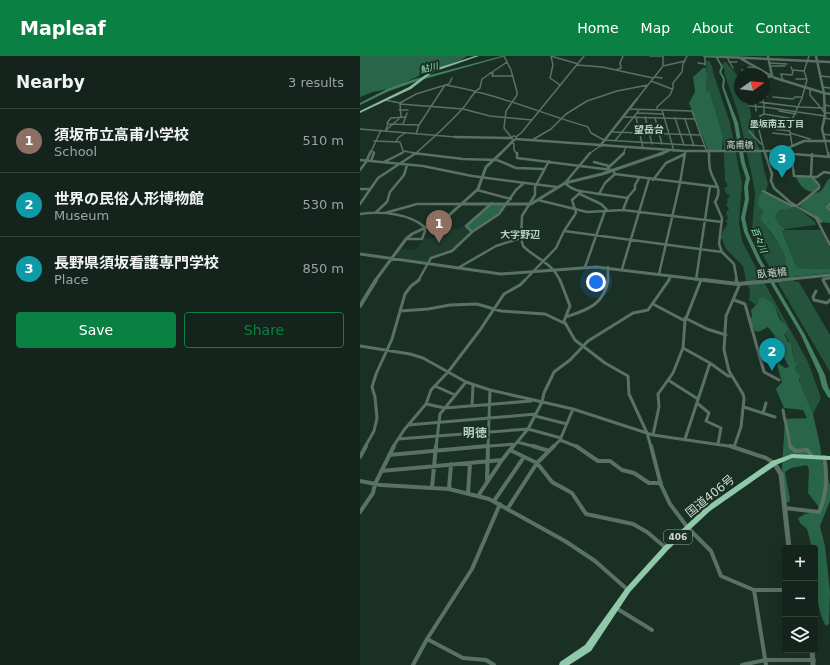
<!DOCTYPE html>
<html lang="en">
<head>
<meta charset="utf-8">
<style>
	body { margin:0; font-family:"DejaVu Sans","Noto Sans JP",sans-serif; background:#1d2c25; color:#f1f3f6 }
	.controls { position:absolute; right:12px; bottom:12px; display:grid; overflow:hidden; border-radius:4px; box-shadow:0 4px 16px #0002 }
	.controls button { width:36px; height:36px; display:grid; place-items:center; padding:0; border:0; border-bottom:1px solid #33413b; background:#14241c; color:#f1f3f6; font:20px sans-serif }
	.compass { position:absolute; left:374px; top:12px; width:36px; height:36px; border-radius:50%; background:#14241c; box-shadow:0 4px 16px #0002; rotate:75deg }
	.you { position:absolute; left:236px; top:226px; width:14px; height:14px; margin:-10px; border:3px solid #fff; border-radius:50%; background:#1a73e8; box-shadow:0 0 0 6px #1a73e833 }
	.badge { display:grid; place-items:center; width:26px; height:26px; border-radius:50%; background:#0b8043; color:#fff; font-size:13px; font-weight:700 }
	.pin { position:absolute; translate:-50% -33px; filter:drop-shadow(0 1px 2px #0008) }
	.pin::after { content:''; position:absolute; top:21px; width:14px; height:12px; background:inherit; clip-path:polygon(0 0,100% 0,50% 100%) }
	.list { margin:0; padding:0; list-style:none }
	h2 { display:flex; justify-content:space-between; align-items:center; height:52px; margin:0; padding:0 16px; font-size:17px }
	h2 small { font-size:13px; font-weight:400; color:#9da4a3 }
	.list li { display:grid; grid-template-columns:26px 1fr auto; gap:12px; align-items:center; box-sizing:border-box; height:64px; padding:0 16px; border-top:1px solid #33413b }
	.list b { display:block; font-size:15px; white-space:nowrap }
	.list p { margin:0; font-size:13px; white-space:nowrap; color:#9da4a3 }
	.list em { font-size:13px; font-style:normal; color:#9da4a3 }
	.actions { display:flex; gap:8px; padding:12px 16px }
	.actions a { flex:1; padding:9px 0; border:1px solid #0b8043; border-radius:4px; text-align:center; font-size:14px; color:#0b8043 }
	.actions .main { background:#0b8043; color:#fff }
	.icon { flex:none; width:22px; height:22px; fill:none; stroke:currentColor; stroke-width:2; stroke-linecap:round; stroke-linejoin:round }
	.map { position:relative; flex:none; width:470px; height:609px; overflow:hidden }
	header { display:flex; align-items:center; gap:24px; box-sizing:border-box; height:56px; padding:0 20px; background:#0b8043; color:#fff }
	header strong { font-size:19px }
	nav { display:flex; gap:22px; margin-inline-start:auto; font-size:14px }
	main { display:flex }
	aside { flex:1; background:#14241c }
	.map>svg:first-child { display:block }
	.built { fill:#1e3b2d }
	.green { fill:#24543d }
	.forest { fill:#286549 }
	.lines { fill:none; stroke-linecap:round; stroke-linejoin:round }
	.river { fill:#448063; fill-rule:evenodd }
	.pedestrian { stroke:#5a7265; stroke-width:2 }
	.minor-far3 { stroke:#5a7265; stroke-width:1.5 }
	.minor-far2 { stroke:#5a7265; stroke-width:2.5 }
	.minor-far1 { stroke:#5a7265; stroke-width:3 }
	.minor { stroke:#5a7265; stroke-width:4 }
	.tertiary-far3 { stroke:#5a7265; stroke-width:2.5 }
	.tertiary-far2 { stroke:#5a7265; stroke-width:3 }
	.tertiary-far1 { stroke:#5a7265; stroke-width:4 }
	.tertiary { stroke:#5a7265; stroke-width:5 }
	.primary { fill:#87ba9e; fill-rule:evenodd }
	.trunk { fill:#90c8aa; fill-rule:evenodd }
	.labels { text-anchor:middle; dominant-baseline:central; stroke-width:4; stroke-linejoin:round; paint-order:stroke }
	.far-water-label { font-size:9px; font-style:italic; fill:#87e1b3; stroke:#1b3025 }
	.far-neighbourhood-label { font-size:9px; font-weight:bold; fill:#b8d2c3; stroke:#1b3025 }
	.far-street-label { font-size:9px; fill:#ccd9d2; stroke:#1b3025 }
	.shield { fill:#1b3025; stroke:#97a69e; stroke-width:1 }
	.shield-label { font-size:9px; font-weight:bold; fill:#ccd9d2 }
	.far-quarter-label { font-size:10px; font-weight:bold; fill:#b8d2c3; stroke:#1b3025 }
	.street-label { font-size:10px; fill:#ccd9d2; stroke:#1b3025 }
	.quarter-label { font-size:12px; font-weight:bold; fill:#b8d2c3; stroke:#1b3025 }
	.near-street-label { font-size:12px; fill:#ccd9d2; stroke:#1b3025 }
</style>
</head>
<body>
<header>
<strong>Mapleaf</strong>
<nav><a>Home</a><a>Map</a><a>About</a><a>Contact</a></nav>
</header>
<main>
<aside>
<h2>Nearby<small>3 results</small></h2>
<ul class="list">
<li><span class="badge" style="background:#8d6e63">1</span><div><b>須坂市立高甫小学校</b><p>School</p></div><em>510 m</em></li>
<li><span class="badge" style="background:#0f9aa8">2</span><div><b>世界の民俗人形博物館</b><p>Museum</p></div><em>530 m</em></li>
<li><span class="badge" style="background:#0f9aa8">3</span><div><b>長野県須坂看護専門学校</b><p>Place</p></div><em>850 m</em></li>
</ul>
<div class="actions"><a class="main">Save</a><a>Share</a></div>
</aside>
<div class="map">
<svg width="470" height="609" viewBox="0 0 470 609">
	<rect width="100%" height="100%" fill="#1b3025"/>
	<path class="built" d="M104,170L110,176L91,195L80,197L70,202L67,207L34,200L40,193L56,194L64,182L73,183L76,174L81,171L101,173Z"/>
	<path class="green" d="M346,5H349L352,10L353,16L370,67L382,128L379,167L382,185L394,208L448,306L461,342L453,358L440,327V319L436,315L435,312L438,309L434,305L432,291L424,277L428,273C426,269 422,267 421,263C416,253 414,245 403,241L396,249L389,244L390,235L386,225L383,210L366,193L362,183H360L364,173L367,170V166L365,165L368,163L366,156L369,154L366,148L368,147L367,143L370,140L366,137L364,132L368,130L365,124L363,80L350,36L346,34L347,21Z
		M364,6H366L380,22V42H386L390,54L396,86L400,93L404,114L408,128L406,135L399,139L403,154L400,163L421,191L434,225L439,226L470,279V316L418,227L400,194L392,175L395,137L393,125L379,60L364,16L365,15L362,10Z
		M437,151L455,166L456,169L425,173L415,164L416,158L424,153Z
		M422,174H461L470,192V213L437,212Z"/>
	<path class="forest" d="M0,0H107L101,4L62,18L37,31L13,36L0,41Z
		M343,12H346L347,21L346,34L350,36L363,80L362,94H348L329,47L335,36L333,21Z
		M436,121H451L459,131L452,136C443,134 440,129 436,121Z
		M470,122V167L461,166L440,150L453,137C465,137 463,128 470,122Z
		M404,136L433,152L421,154L416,158C414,166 420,168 425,173L422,175L437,212L470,213V217L432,221L425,217C431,198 411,177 400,163L403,154L398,150L399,139Z
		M132,148L145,149L137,158L112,175L107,170Z
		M403,241C419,247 414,256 422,266C425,269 427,269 428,273L424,278L428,286L431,288L434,305L438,308L435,312L436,315L441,320L439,323L440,327L453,358L460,389L462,405L470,429V445L460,470L465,490L470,536L469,568L466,570C455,552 455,513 455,492H452L447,473L440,467L438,462L445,458L462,455L448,437L449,414L447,409L431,412L425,416L430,444L429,446H426L422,412L425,363L447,362L443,354L424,352L416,333L422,326L416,305L425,312L429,311L419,292L415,287V280L408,271L398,276L395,275L390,264L392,260L391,254L398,247L399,243Z"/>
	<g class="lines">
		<path class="river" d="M142,0H146L57,25L29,35L0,49V47L27,33L55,23Z
			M355,0H357L363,11L361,16L365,23L364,31L378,67L385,107L390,122L388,131L389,143L385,162L388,176L401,204L445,279L465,319L468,331L470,335V342L468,341L462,331L459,319L441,279L397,204L384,176L381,162L385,143L384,131L386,122L381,107L374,67L362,31L363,23L359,16L361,11Z"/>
		<path class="pedestrian" d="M470,148L467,151L470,154
			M456,160L461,166"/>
		<path class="minor-far3" d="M144,0L151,14L157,36V39L146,55L144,72L151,81
			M191,0L193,9L190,22L200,29
			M191,0L218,8
			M290,0H303
			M345,0V9
			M367,1L373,12
			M369,6H377
			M338,7L345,8
			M409,7L427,8
			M217,9L242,11L293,22
			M303,10L325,5
			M410,10H425
			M388,11L396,12
			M256,14L261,12L260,7L263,0
			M382,14L386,15L388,18
			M432,14L444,15
			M130,17H133L132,20H153
			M460,20L470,21
			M294,21L302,22
			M378,23L380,24
			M436,23H447
			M291,25L312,33
			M423,25L421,18L432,19L433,15L431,11
			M463,31L470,32
			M450,34V39L465,57H470
			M404,40H407
			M413,41L433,43L435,41H442
			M395,42L396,55
			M277,43L303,10V0
			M25,44L40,47L41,61L25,75
			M391,45L439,51L464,52
			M40,47L56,38L89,28L92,22
			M40,48L103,53L130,60L172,64
			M464,49L470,50
			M389,50L404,51L403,42
			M269,53L332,55L347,96
			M39,54H48
			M297,54V51L310,39L313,32V27L322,16L323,8L327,0
			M302,54L314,95
			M419,55L436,58
			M277,57L303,58
			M404,58L434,63
			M263,61L335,63
			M276,61L283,92
			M285,61L292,88
			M295,62L302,88
			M315,62L324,89
			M400,62L431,67
			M464,62L470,63
			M325,63L334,90
			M28,68L27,67L31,62L46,61
			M43,68L47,57
			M416,68L429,70
			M0,73L95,81
			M26,73L28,68L59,69
			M412,73L430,75
			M389,75L401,88
			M251,76L340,79
			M413,77L430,79
			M430,77L450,83L451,85
			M56,78L59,69L85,29C135,37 180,57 228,71L231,77L244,84L345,90
			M463,78L470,79
			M152 82a2 2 0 1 1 4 0a2 2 0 1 1-4 0Z
			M156,81L162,76L224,0
			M172,84L191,73L206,58L227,45L257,35L288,29
			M14,85L40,86L43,95L61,98
			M255,85L279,54
			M465,85L468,98
			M36,86L38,82L45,77
			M151,86L154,88V94L157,98
			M432,89L429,70L442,42L447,24L444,15L449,0
			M430,91L432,98
			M10,95L14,96L13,98
			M412,95L413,98
			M419,95L422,97L430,98
			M349,96V98
			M10,98L21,74
			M40,98L45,95
			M55,98C72,83 89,68 104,51C110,44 112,37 120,32L122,23L147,6
			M229,98L240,90
			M263,98L266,91
			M325,98V95
			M405,98L399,74L400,60L404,58V51L465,60"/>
		<path class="minor-far2" d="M53,97L103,103L137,104L156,112L183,113
			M157,97V102L252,114
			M230,97L205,127C214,137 227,135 239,138L245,127L255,118
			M349,97C349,102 349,108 350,113C353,127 364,132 355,146L362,162L359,188L362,196L374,208L377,225
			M405,97L412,118L411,125L414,132L430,146L456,162L470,189
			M413,97L416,105
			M422,97L470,101
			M431,97L434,120L457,121L464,116L470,117
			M468,97L469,101
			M0,104L63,110L112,120L197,131
			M11,105L14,97
			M189,105L175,131V139L162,160L161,182L163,190C176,203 193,207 200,225
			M24,106L42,97
			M234,106L249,110
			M247,113L264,97
			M0,114L6,106L10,97
			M253,114L255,118L358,131
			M293,124L306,107L325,98
			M0,133H9
			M117,134L151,143
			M403,135L432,150H437L459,132V129L451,120L452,98
			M220,138L241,148L247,154
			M239,138L268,142
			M178,144L227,156L263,154L362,166
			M0,148L18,122L56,97
			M263,154L268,141L275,133V129L279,122
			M15,157L27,146L30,136L44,119L47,109
			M25,157L57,148H102
			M0,158C21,155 49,157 66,172
			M204,175L362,196
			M112,176L139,158L156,134L164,127
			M46,183H62L65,175L64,173
			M225,211L245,155
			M248,211V225
			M98,212L136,190L161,182
			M262,213L289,123
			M299,218L320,127L325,97
			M336,224L350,130
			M58,225L71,202L92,195L112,176L106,170L132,147
			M164,225L196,192L204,175L216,157L212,144L222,135
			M308,225L311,220
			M464,225L463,223L470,222"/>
		<path class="minor-far1" d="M200,224L210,250L204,265L215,284L245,307L268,320L269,338L287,377L291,391
			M463,224L470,237
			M456,235L453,241L454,244L467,247L470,244
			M374,244L385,248L404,316L419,324
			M293,248L325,265
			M40,255L68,253L90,249L117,248L141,255L185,258L206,268
			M206,261C227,254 244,249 248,224
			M325,262L347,273L366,279
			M0,290L50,298L63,302L106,326L130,334L213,353L293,379L375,391
			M323,292L350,307L368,320H371
			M308,324L338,343
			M75,330L95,339
			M337,347L349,357L346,365L361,372L358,388
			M66,348L85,352L171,345
			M112,350L113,329
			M384,351L415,361
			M423,354C425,367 429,378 430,391
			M403,357L406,347
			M175,360L207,368
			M48,369L176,358
			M293,379L299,351L298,338L313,317L323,292L325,265L341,224
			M38,383L168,373L201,382
			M325,383L350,307
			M200,384L218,391
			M157,386L176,391
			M5,391L14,375L17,362L15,341L12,331L16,318L32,283L45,238L51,230L59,224
			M33,391L44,374L66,348L71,334L88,316L120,274L144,238L160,229L165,224
			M76,391L80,358L106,326
			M116,391L155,388
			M128,391L130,334
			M153,391L168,373L182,346L184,337L194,316L210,304L228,285L273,257L288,254L309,224
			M193,391L200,384L213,353
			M374,391L381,371L384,343L383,338L369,315L364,294L366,260L379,230L376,224"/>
		<path class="minor" d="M173,390L189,395
			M216,390L238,405H250L262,414L274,417L289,427H301
			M291,390L301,429L310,448L328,472L351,495L361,520L394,534H425
			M370,390L406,402L414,407
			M430,390L435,395L447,394L452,400
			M150,394L177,407L192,426L212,437L226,458L273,468L287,476L306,492
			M29,399L127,390
			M0,401L6,390
			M21,415L142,404
			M127,424L128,390
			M0,425L21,429L89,433L129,443L205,485L235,505L268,534
			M72,431L76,390
			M89,433L91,408
			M108,437L110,407
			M118,440L142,404L153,390
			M134,445L164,401
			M148,452L177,407L194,390
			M425,452L459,456C467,438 468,421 464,401
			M0,456L13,437L15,428L34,390
			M394,534L406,609
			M256,552L292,574
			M67,583L103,602L126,604L134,609
			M53,609L67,583L112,513L140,448
			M382,609L405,604H454"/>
		<path class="tertiary-far3" d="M344,0L470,6
			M456,0L464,37L470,38
			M378,1L415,22L464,37L465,60L462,73L465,85
			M404,22L412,20L408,0
			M95,81L151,82
			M156,83L325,95H413L423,94L444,85H470
			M240,90L277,43
			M140,98L154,84
			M300,98L308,95"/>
		<path class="tertiary-far2" d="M102,148H171L205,127L242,118L303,97
			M0,198L141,218L236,211L352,225
			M15,225L46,183L52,178L86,162L118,133L126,111L141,97
			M410,225L470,219"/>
		<path class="tertiary-far1" d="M344,224L378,228L420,224
			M0,250L16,224"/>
		<path class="tertiary" d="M414,407L421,418L429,492
			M452,594L453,609"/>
		<path class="primary" d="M115,0H119L73,16L51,33L0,57V55L49,31L68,17V15Z"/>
		<path class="trunk" d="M432,398L470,400V404L432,402L416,409L350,455L308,494L270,536L231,595L209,609H199L200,606L225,589L266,532L304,490L346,451L412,405Z"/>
	</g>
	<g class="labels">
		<g class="far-water-label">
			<text transform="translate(69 12) rotate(-15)">鮎川</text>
			<text transform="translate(399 184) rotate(67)">百々川</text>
		</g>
		<g class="far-neighbourhood-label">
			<text x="417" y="68">墨坂南五丁目</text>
		</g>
		<g class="far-street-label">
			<text x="380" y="89">高甫橋</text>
		</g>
		<rect class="shield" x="304" y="474" width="28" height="14" rx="3"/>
		<g class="shield-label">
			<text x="318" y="481">406</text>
		</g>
		<g class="far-quarter-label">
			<text x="289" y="73">望岳台</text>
			<text x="160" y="178">大字野辺</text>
		</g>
		<g class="street-label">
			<text transform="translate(412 217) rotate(-6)">臥竜橋</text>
		</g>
		<g class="quarter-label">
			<text x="115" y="377">明徳</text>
		</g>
		<g class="near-street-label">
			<text transform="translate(350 440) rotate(-39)">国道406号</text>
		</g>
	</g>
</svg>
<div class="controls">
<button>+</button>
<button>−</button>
<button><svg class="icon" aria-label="layers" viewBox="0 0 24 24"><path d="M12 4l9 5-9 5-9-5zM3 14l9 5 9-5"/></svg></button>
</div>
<svg class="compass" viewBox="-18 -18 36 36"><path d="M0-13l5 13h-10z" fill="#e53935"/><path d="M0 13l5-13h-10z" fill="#9da4a3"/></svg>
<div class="you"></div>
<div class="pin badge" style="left:79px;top:187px;background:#8d6e63">1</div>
<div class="pin badge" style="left:412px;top:315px;background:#0f9aa8">2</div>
<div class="pin badge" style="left:422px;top:122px;background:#0f9aa8">3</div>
</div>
</main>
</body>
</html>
